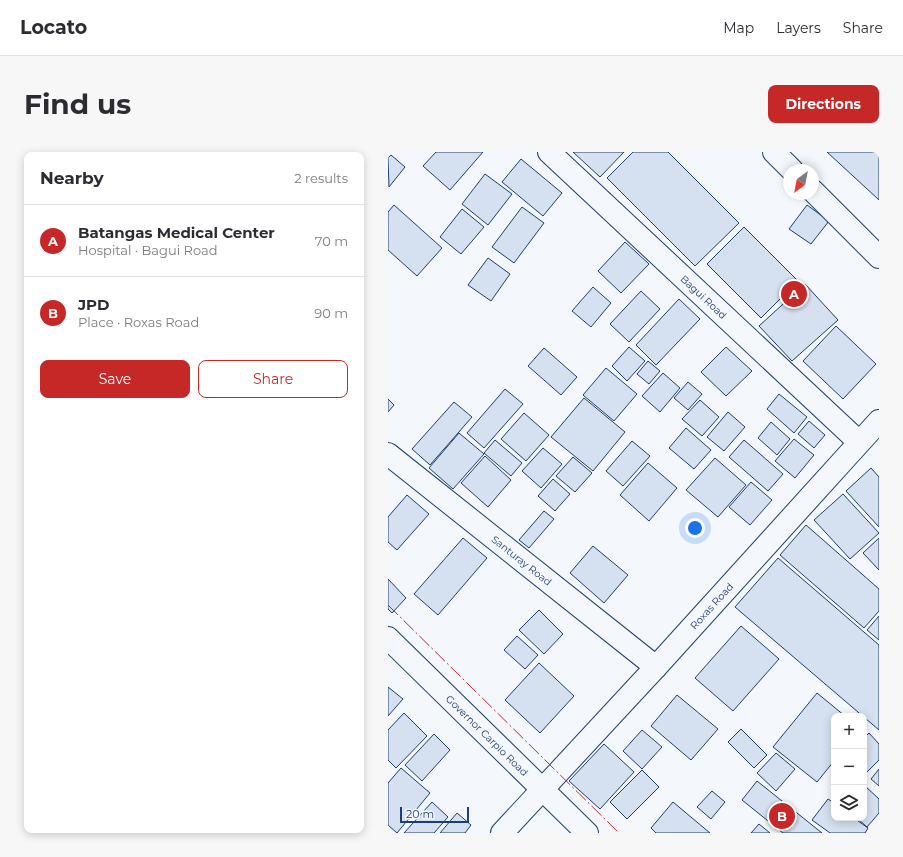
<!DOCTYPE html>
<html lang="en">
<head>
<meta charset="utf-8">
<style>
	body { margin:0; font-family:Montserrat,sans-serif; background:#f7f7f7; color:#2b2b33 }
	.controls { position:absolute; right:12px; bottom:12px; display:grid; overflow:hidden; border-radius:8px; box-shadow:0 2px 10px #0003 }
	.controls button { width:36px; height:36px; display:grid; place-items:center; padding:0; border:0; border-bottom:1px solid #e1e1e2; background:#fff; color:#2b2b33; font:20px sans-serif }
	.compass { position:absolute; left:395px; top:12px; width:36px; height:36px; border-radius:50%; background:#fff; box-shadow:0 2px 10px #0003; rotate:212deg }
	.scale { position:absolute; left:12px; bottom:10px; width:69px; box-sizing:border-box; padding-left:4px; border:2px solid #1d3f73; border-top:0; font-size:11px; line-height:14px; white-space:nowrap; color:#1d3f73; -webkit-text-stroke:3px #f4f7fb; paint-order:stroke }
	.you { position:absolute; left:307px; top:376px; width:14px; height:14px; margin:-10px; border:3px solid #fff; border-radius:50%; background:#1a73e8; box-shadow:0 0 0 6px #1a73e833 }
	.badge { display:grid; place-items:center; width:26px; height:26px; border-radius:50%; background:#c62828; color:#fff; font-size:13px; font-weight:700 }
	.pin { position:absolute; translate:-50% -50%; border:2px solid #fff; box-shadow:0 1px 4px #0006 }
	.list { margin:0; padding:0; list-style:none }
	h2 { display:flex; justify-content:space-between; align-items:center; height:52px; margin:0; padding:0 16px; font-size:17px }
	h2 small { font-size:13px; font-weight:400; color:#7c7c81 }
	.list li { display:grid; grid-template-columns:26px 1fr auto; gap:12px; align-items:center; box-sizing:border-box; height:72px; padding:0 16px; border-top:1px solid #e1e1e2 }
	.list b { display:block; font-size:15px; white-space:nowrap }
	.list p { margin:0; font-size:13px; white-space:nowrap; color:#7c7c81 }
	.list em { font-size:13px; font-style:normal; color:#7c7c81 }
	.actions { display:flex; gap:8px; padding:12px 16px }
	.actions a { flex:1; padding:9px 0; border:1px solid #c62828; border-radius:8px; text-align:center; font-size:14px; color:#c62828 }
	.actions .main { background:#c62828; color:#fff }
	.icon { flex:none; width:22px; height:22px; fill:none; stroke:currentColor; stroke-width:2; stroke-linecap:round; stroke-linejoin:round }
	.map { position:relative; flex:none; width:491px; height:681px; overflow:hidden; border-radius:8px }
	header { display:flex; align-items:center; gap:24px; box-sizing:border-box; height:56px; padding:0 20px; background:#fff; border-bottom:1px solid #e1e1e2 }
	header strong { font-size:19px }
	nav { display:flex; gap:22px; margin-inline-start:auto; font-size:14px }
	.intro { display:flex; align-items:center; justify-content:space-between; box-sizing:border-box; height:96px; padding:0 24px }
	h1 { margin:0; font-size:28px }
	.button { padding:10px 18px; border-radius:8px; background:#c62828; color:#fff; font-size:14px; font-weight:700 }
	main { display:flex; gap:24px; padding:0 24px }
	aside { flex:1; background:#fff; border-radius:8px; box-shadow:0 2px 10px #0003 }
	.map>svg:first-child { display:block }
	.building { fill:#d5e0f0; stroke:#1d3f73 }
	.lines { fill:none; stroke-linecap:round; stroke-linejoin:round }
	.minor-casing { stroke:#1d3f73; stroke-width:24 }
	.major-casing { stroke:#1d3f73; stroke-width:24 }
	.minor { stroke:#f4f7fb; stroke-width:22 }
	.major { stroke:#f4f7fb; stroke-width:22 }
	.power { stroke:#c62828; stroke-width:1; stroke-dasharray:14 3 2 3; stroke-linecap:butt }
	.labels { text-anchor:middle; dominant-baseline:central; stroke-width:3; stroke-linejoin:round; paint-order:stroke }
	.street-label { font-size:10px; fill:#1d3f73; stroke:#f4f7fb }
</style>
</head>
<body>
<header>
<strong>Locato</strong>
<nav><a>Map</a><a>Layers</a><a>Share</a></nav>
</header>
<div class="intro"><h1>Find us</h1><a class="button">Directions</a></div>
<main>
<aside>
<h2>Nearby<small>2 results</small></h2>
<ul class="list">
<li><span class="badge">A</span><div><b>Batangas Medical Center</b><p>Hospital · Bagui Road</p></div><em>70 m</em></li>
<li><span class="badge">B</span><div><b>JPD</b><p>Place · Roxas Road</p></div><em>90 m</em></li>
</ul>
<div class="actions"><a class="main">Save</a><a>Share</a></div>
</aside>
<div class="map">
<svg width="491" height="681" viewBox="0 0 491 681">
	<rect width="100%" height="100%" fill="#f4f7fb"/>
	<path class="building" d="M48,0H95L62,38L35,14Z
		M185,0H236L212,25Z
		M245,0H280L351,71L307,114L219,26Z
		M439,0H491V48Z
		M3,3L17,15L1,35L0,6Z
		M133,7L174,41L155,64L114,30Z
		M97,22L124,42L100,73L74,52Z
		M6,53L54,96L29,124L0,98V60Z
		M419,53L441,69L423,92L401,77Z
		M134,55L156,71L126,111L104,95Z
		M74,57L96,75L73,102L52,85Z
		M356,75L410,129L373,166L319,112Z
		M237,90L261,112L233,141L210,119Z
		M100,106L122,122L103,149L80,133Z
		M417,132L450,168L404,209L371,174Z
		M205,135L223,151L203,175L184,159Z
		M253,139L272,157L241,190L222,172Z
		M291,147L312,167L268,213L248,193Z
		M448,174L488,212L455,247L415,209Z
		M241,195L257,209L239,229L224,214Z
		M338,195L364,219L338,244L313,220Z
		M156,196L189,225L173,243L140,214Z
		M260,209L272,219L261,232L249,222Z
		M218,216L249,242L226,269L195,243Z
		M275,221L292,236L272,260L254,244Z
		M300,230L314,242L300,258L286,246Z
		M117,237L135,252L96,296L79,281Z
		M391,242L419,265L406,281L379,257Z
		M196,246L237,280L205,319L163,285Z
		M0,247L6,253L0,260Z
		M312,248L331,265L314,284L294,267Z
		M66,250L84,265L42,313L24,297Z
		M340,260L357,275L336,299L319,285Z
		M136,261L161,283L138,309L113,287Z
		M421,269L437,283L426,296L410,282Z
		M383,270L402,287L389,303L370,286Z
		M298,276L323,298L306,317L281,296Z
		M71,281L96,302L65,337L41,316Z
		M406,287L426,303L407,326L387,309Z
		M107,288L134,311L123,324L96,301Z
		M356,288L395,322L380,339L341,305Z
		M244,289L262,304L235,334L218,319Z
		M155,296L174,312L153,336L134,319Z
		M97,304L123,328L100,355L73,331Z
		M185,305L204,321L187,340L168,324Z
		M327,306L358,333L330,365L298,338Z
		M260,311L289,336L261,369L232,343Z
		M483,316L491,325V375L458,339Z
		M165,327L182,342L167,359L150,344Z
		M363,330L384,348L362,373L341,355Z
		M455,342L491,381L462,407L426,368Z
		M19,343L41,362L9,398L0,390V365Z
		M156,359L166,367L141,396L131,388Z
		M418,373L491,437V459L476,476L392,403Z
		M75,386L99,406L50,463L26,442Z
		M491,386V418L475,401Z
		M205,394L240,423L216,451L182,421Z
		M390,406L491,493V578L347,455Z
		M0,427L18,446L4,461L0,457Z
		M151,458L175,482L156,502L131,478Z
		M491,464V488L479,478Z
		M353,474L391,507L345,559L307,526Z
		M129,484L150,503L137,517L116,498Z
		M151,511L186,544L152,581L117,548Z
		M0,535L15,547L0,564Z
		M429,541L457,564H446V609L429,630L385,595Z
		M289,543L330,577L303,608L263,574Z
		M16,561L39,584L8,616L0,608V578Z
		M353,577L379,603L366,616L340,590Z
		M254,578L274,595L254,617L235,599Z
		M481,581L491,592V608L476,623V586Z
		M46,582L62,598L34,629L17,613Z
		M216,592L246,620L212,657L181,629Z
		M388,601L407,617L388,639L369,621Z
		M13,616L42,641L9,681L0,673V631Z
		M491,617V634L483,627Z
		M254,618L271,635L239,667L222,650Z
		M369,629L434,681H395L354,648Z
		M476,633L491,647V661L479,675L469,666H476Z
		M324,639L337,650L323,667L309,655Z
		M440,647L446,651V666H466L480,676L477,681H442L424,668Z
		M44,650L60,665L46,681H16Z
		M285,650L322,681H268L263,676Z
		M69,661L83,673L77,681H52Z
		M371,672L382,681H363Z"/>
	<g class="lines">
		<defs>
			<g id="minor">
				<path id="s1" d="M161,0L471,290"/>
				<path d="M386,0L404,18"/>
				<path d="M425,39L491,105"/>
				<path id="s2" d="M0,302L268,515"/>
				<path id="s3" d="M114,681L268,515L491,269"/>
			</g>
			<g id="major">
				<path id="s4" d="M0,486L199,681"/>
			</g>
		</defs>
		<use href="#minor" class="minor-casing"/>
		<use href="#major" class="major-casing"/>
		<use href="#minor" class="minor"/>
		<use href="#major" class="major"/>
		<path class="power" d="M0,453L231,681"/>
	</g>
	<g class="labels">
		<g class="street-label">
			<text stroke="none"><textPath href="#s1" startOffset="212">Bagui Road</textPath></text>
			<text stroke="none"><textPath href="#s2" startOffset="171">Santuray Road</textPath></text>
			<text stroke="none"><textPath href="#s3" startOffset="309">Roxas Road</textPath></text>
			<text stroke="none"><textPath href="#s4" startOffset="139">Governor Carpio Road</textPath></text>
		</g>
	</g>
</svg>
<div class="controls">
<button>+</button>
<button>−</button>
<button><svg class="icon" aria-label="layers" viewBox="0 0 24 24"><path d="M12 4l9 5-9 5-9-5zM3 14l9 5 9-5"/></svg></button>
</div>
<svg class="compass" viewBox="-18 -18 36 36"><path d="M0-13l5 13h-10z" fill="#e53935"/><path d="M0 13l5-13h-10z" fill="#7c7c81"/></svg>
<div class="scale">20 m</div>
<div class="you"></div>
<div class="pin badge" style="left:406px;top:142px">A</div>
<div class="pin badge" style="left:394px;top:664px">B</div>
</div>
</main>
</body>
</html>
